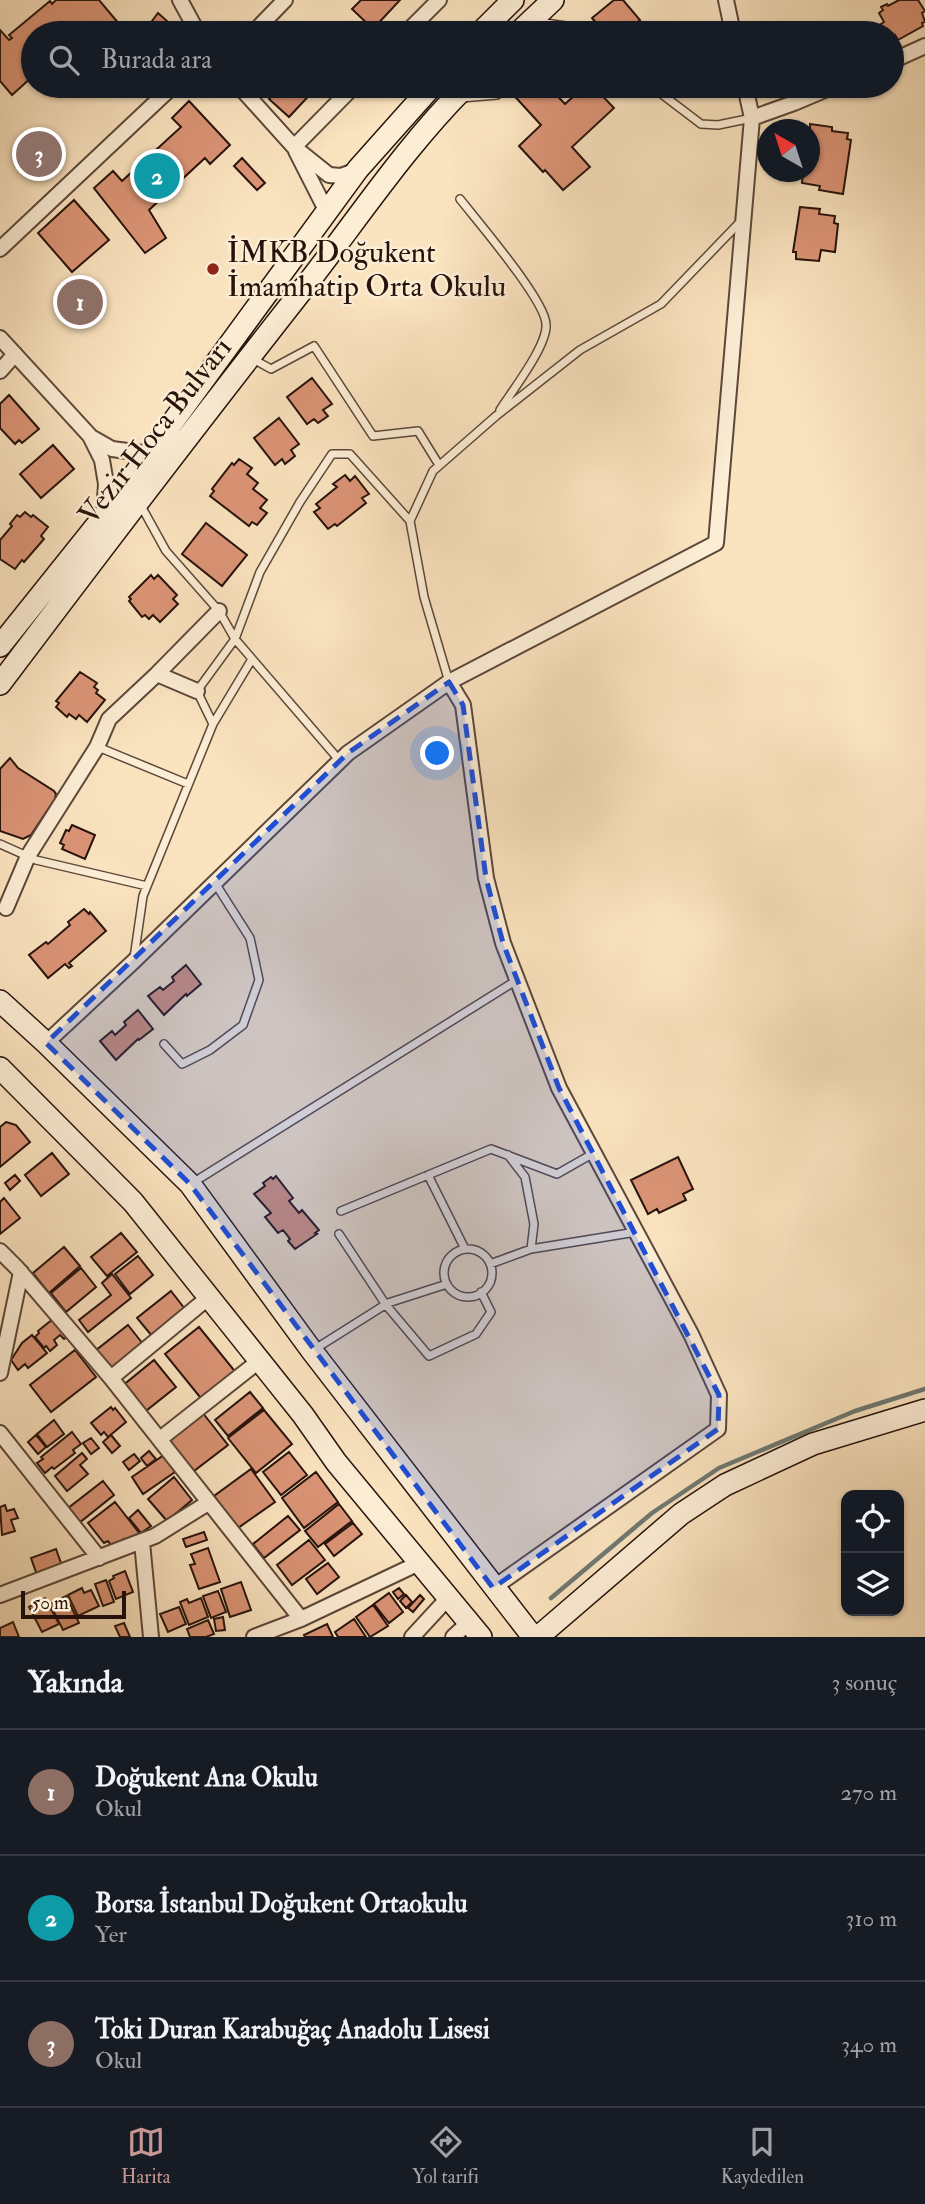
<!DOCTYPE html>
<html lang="tr">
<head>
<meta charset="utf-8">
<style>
	body { margin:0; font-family:"IM FELL Double Pica",serif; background:#242831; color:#f1f3f6 }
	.controls { position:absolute; right:21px; bottom:21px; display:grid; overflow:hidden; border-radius:14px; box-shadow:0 2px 5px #0004 }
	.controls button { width:63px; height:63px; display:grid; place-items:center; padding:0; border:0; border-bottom:2px solid #363941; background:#171b24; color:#f1f3f6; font:35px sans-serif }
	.compass { position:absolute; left:757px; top:119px; width:63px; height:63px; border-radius:50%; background:#171b24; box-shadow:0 2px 5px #0004; rotate:321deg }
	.scale { position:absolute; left:21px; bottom:18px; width:105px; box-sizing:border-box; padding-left:7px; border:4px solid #27130c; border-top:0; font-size:19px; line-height:24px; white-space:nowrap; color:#27130c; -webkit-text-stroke:5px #fcedd5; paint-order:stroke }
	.you { position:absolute; left:438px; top:754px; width:24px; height:24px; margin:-18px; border:5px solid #fff; border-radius:50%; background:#1a73e8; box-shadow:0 0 0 10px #1a73e833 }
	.badge { display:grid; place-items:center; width:46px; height:46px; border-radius:50%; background:#c59692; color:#fff; font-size:23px; font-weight:700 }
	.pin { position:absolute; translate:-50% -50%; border:4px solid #fff; box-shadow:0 2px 7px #0006 }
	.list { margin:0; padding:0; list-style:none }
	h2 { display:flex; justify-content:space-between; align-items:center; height:91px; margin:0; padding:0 28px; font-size:30px }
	h2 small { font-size:23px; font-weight:400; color:#9ea1a6 }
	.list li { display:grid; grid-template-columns:46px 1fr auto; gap:21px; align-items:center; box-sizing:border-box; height:126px; padding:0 28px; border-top:2px solid #363941 }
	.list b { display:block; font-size:26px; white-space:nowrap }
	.list p { margin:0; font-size:23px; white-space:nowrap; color:#9ea1a6 }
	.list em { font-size:23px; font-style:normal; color:#9ea1a6 }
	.icon { flex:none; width:38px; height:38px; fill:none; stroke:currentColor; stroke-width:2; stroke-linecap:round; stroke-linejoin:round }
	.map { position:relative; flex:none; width:925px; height:1637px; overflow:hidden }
	.search { position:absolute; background:#171b24; box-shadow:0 2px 5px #0004; left:21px; right:21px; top:21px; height:77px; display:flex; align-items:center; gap:18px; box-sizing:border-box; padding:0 24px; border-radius:38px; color:#9ea1a6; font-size:26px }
	.sheet { height:469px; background:#171b24 }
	nav { display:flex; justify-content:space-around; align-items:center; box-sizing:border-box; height:98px; border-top:2px solid #363941; background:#171b24; font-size:19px; color:#9ea1a6 }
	nav a { display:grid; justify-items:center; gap:4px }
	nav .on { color:#c59692 }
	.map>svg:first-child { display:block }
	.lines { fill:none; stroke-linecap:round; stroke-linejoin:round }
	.stream { stroke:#6f7973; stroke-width:4.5 }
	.building { fill:#db9476; stroke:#27130c; stroke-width:2 }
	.lane-casing { stroke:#5c4739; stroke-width:10 }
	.street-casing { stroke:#5c4739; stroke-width:18 }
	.secondary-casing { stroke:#27130c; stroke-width:24 }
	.lane { stroke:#fcedd5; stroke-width:7 }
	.street { stroke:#fcedd5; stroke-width:14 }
	.secondary { stroke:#fcedd5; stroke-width:21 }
	.marked { fill:#1d4ed8; fill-opacity:0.2; stroke:#1d4ed8; stroke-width:5; stroke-dasharray:14 9; stroke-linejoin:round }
	.poi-dot { fill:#8f2418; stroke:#fcedd5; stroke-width:2.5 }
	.labels { text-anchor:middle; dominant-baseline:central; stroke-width:5; stroke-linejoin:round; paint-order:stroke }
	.poi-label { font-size:30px; fill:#27130c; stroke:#fcedd5; text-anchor:start }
	.street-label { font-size:30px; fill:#27130c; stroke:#fcedd5 }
</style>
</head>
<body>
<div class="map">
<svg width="925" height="1637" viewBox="0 0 925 1637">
	<rect width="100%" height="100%" fill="#fae3bf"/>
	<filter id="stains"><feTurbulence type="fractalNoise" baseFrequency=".00286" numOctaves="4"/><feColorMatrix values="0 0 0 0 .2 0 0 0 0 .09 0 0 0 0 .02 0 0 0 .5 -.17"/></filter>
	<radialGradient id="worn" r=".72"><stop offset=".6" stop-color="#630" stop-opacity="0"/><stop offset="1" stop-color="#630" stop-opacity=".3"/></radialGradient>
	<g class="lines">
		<path class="stream" d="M551,1598L652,1513L719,1468L855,1411L925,1389"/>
	</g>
	<path class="building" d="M56,0H99L120,25L111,33H90L87,30L84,33H33V76L12,95L0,81V30L9,40L12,38L9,35L50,1L52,4Z
		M361,0H400L373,29L352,9Z
		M614,0H623L640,20L631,27L634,31L631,33H605L592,18Z
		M899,0H918L925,11L922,13L925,22L922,23L923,26L898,40L895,35L892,37V33H886L881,24L884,22L879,13L883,10L881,7L887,4L888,6Z
		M158,13L167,21L161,28L152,21Z
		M337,23L348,33H321L329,24L333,27Z
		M678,24L680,28L686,24L693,33H673L670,30Z
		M273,86H318L289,117L269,99L274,94L269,90Z
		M513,86H548L565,104L585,86H593L614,108L572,147L590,167L563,190L545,170L543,172L519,146L541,125L509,90Z
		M189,101L230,145L210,164L205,158L149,210L166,238L145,253L94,188L113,171L122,181L181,127L172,118Z
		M810,124L832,127V131L848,133L847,139L851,140L843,194L819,190L820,186L802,183L803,172H810Z
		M242,158L265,183L257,190L234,166Z
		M74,200L109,240L72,272L38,233Z
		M800,207L820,209L819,214L835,216L834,223L838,224L835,252L821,250L819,261L796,259V252H793Z
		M312,378L332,404L323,410L328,416L318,423L314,419L307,424L287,397Z
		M9,395L39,429L22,443L19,440L15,444L0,428V404Z
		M279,418L299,444L291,450L295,456L285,464L282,459L275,465L254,438Z
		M53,445L74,469L41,498L20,474Z
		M239,459L252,468L247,474L258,483L253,489L267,500L260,508L267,513L257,525L252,522L249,526L210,496L214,491L212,489L232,463L234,465Z
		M345,475L350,481L355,476L369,494L362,498L366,503L337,526L335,524L328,529L314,512L320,508L316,504L337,487L333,484Z
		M25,512L31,517L33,515L48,527L41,536L44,539L24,562L22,560L15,569L0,559V540L12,526L10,524L17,515L20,517Z
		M206,523L247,555L222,586L182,554Z
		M151,575L154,579L158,575L177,595L173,599L178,604L160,622L153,615L149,619L145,615L142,617L129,601L131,599L129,597Z
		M80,672L97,683L94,687L98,690L96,693L105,700L87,722L79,715L76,719L69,714L67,717L56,707L59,703L56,701Z
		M10,758L18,768L54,791L56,794L55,799L31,835L23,839L0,831V769Z
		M72,825L95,835L85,859L62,849L64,845L60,843L66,830L69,831Z
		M84,909L89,914L90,912L106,931L69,963L72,966L69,968L65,964L48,978L29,955L46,942L48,944L70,925L68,922Z
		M186,965L201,984L187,996L186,994L164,1015L148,996L160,987L163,990L174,981L172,977Z
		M138,1010L153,1029L139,1040L138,1039L116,1060L100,1041L112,1031L115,1035L126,1025L124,1022Z
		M6,1122L16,1125L30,1142L0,1167V1127Z
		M52,1153L69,1174L41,1196L25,1175Z
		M678,1157L693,1189L683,1194L686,1200L659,1213L657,1209L648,1214L631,1180Z
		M15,1175L20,1181L10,1190L5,1183Z
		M276,1176L293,1198L289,1201L299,1213L302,1210L319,1230L315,1233L317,1234L295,1249L288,1241L290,1239L283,1230L278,1233L265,1217L271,1213L254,1194L265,1186L263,1183L271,1177L273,1179Z
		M4,1198L20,1218L0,1234V1202Z
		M121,1233L137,1252L107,1276L91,1257Z
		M64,1247L80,1266L49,1293L33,1273Z
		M138,1256L153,1275L130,1294L115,1274Z
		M81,1268L96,1287L66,1312L51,1293Z
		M112,1274L131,1298L88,1332L79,1320L111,1295L102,1283Z
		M171,1291L185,1309L152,1336L137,1318Z
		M53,1319L67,1337L64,1339L60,1335L54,1340L57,1345L50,1351L46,1346L44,1348L35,1337L39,1333L38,1331Z
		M128,1325L143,1344L110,1370L95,1351Z
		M199,1327L238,1375L204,1402L165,1354Z
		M32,1335L47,1353L28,1368L25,1364L18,1370L11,1360L22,1343Z
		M75,1350L96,1377L51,1412L30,1385Z
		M154,1360L176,1387L142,1414L121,1387Z
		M250,1392L263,1408L228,1436L215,1420Z
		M111,1407L113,1410L115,1408L126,1422L108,1437L104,1432L101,1435L91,1423Z
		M264,1410L292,1444L256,1473L228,1438Z
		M202,1412L228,1445L190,1474L164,1441Z
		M54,1420L64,1434L47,1447L37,1434Z
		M72,1432L81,1444L73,1450L75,1453L54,1469L52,1467L45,1473L37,1463L43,1459L41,1457Z
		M36,1435L46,1447L38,1454L28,1442Z
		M111,1435L120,1446L112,1453L103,1442Z
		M91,1438L99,1448L91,1454L83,1443Z
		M149,1451L156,1459L147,1466L141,1458Z
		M289,1452L307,1475L281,1495L263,1472Z
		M82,1453L87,1459L80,1465L88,1474L67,1491L55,1476Z
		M134,1454L140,1461L129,1470L123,1462Z
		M164,1455L175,1472L143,1494L132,1477Z
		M251,1469L275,1502L238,1528L214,1496Z
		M316,1472L338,1502L304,1528L282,1498Z
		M174,1477L192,1500L167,1521L148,1499Z
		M103,1481L114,1495L79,1523L67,1509Z
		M115,1502L140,1534L128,1544L124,1539L113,1548L108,1541L104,1543L88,1523Z
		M339,1504L352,1521L318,1547L305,1531Z
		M5,1505L7,1511L14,1509L18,1518L11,1520L15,1531L2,1535L0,1507Z
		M138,1510L151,1526L141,1533L129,1518Z
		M288,1516L300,1530L264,1558L253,1544Z
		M353,1523L362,1534L334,1556L325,1544Z
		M204,1532L207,1540L186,1547L183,1539Z
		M309,1540L325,1560L292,1585L277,1565Z
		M208,1548L220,1582L199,1589L190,1565L195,1564L191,1554Z
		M56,1549L62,1566L37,1575L31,1558Z
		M328,1563L339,1577L317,1594L306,1579Z
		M125,1571L133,1592L116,1599L109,1581L114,1578L113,1576Z
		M106,1580L114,1602L103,1606L95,1584Z
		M241,1582L251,1610L230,1617L221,1589Z
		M82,1588L84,1593L91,1590L99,1606L78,1616L68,1595Z
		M399,1588L404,1594L398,1599L393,1592Z
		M218,1591L226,1612L211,1618L203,1596Z
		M389,1593L403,1612L389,1623L374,1604Z
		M406,1595L412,1602L406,1608L400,1601Z
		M420,1595L424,1599L413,1612L408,1608Z
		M66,1596L79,1623L63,1630L50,1604Z
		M45,1598L59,1624L42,1632L29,1607Z
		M201,1598L208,1617L189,1625L180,1602L187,1599L189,1603Z
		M373,1605L388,1626L370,1637L356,1617Z
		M179,1607L186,1624L168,1632L160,1614Z
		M223,1617L225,1630L216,1631L214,1619Z
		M354,1619L366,1637H338L335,1632Z
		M208,1620L214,1634L206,1637H190L187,1629Z
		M13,1622L19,1637H0V1628Z
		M124,1623L130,1637H120L115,1626Z
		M327,1624L333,1637H305L304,1635Z"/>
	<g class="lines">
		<defs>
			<path id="lane" d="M545,23L566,26L576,33
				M651,86L701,124L718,125L752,118
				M461,98L497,95L507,86
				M460,199C478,222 545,300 546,324C548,345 512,391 500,410
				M253,359L271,369L314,346L373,436L418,431L439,465
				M140,504L166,551L219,611L235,639L340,761
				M449,682L424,597L410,521L433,471L496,416L580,350L661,304L741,221
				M213,724L252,659
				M98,747L188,784
				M0,844L36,860L147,886
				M134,958L143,896L213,724L197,691L235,639L260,572L300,502L332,454H350L410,521
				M164,1044L182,1064L210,1050L243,1025L259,980L250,938L215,883
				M508,1155L525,1177L534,1224L531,1249
				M428,1175L465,1249
				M194,1182L517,980
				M341,1211L491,1149L557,1174L594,1153
				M339,1234L386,1305L429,1356L476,1334L491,1312L481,1292
				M444 1273a24 24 0 1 1 48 0a24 24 0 1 1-48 0Z
				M490,1264L531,1249L636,1232
				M315,1349L388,1303L447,1284"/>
			<path id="street" d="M180,0L198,33
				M726,0L733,33
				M253,33L285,0
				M406,33L439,0
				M892,61L925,46
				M239,86L294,147L329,175L341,176L357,170
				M752,118L794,103L834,86
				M294,147L354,86
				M296,151L327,212
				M0,249L173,86
				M0,338L90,436L102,460L106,484L104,515
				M0,371L15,354
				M91,437L112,449L150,454
				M157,674L197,691
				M449,682L463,705L486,878L503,943L559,1088L691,1334L719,1395L718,1429L493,1588
				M6,908L28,856L97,747L109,719L157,674L219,611
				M46,1043L133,962L348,753L449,682L716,543L752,118L745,86
				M0,1251L17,1268L111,1378L301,1619
				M0,1373L21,1272
				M111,1378L209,1297
				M0,1433L99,1558
				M160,1439L259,1361
				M142,1542L151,1637
				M0,1595L155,1536L208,1503
				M254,1637L301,1619L417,1564V1562
				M412,1637L448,1598
				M453,1637L469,1622"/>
			<path id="secondary" d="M480,33L513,0
				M518,33L553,0
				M0,646L104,516L358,169L432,86
				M0,684C101,550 203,416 307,284C359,217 406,146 466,86
				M0,1001L46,1043L190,1184L312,1351L533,1637
				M0,1068L133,1202L303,1415L336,1462L481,1637
				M538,1637L681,1514L725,1485L813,1444L925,1410"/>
		</defs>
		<use href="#lane" class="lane-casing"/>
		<use href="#street" class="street-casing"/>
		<use href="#secondary" class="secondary-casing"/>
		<use href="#lane" class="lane"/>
		<use href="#street" class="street"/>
		<use href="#secondary" class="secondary"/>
	</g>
	<path class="marked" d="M449,682L463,705L486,878L503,943L559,1088L719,1395L718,1429L493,1588L190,1184L46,1043L348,753Z"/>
	<circle class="poi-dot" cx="213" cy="269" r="7"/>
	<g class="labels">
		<g class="poi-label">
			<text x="227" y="252">İMKB Doğukent<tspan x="227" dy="34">İmamhatip Orta Okulu</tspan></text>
		</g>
		<g class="street-label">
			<text transform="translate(155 431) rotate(-52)">Vezir Hoca Bulvarı</text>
		</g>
	</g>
	<rect width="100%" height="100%" filter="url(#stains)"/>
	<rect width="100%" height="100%" fill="url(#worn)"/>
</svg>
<div class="controls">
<button><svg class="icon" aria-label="locate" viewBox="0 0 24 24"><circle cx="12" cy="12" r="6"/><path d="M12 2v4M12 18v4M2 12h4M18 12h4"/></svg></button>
<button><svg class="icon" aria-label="layers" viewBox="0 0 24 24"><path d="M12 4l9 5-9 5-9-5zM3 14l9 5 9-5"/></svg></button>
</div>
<svg class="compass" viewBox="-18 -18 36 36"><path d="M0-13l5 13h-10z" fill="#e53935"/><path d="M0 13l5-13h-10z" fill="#9ea1a6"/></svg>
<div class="scale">50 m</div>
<div class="you"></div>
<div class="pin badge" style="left:80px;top:302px;background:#8d6e63">1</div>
<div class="pin badge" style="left:157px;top:176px;background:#0f9aa8">2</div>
<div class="pin badge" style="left:39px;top:154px;background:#8d6e63">3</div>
<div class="search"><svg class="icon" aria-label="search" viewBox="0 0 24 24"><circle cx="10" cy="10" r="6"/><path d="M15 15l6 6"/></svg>Burada ara</div>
</div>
<section class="sheet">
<h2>Yakında<small>3 sonuç</small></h2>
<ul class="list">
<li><span class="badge" style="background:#8d6e63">1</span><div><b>Doğukent Ana Okulu</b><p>Okul</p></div><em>270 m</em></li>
<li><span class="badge" style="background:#0f9aa8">2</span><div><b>Borsa İstanbul Doğukent Ortaokulu</b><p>Yer</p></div><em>310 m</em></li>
<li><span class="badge" style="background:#8d6e63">3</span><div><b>Toki Duran Karabuğaç Anadolu Lisesi</b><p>Okul</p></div><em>340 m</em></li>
</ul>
</section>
<nav>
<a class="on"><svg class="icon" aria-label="map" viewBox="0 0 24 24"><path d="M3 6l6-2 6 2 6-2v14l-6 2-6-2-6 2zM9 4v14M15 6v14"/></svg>Harita</a>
<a><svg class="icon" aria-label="directions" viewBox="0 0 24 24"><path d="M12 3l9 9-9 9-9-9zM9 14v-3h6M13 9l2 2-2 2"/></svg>Yol tarifi</a>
<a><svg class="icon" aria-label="saved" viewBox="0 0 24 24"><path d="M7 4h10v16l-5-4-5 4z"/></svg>Kaydedilen</a>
</nav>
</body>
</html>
